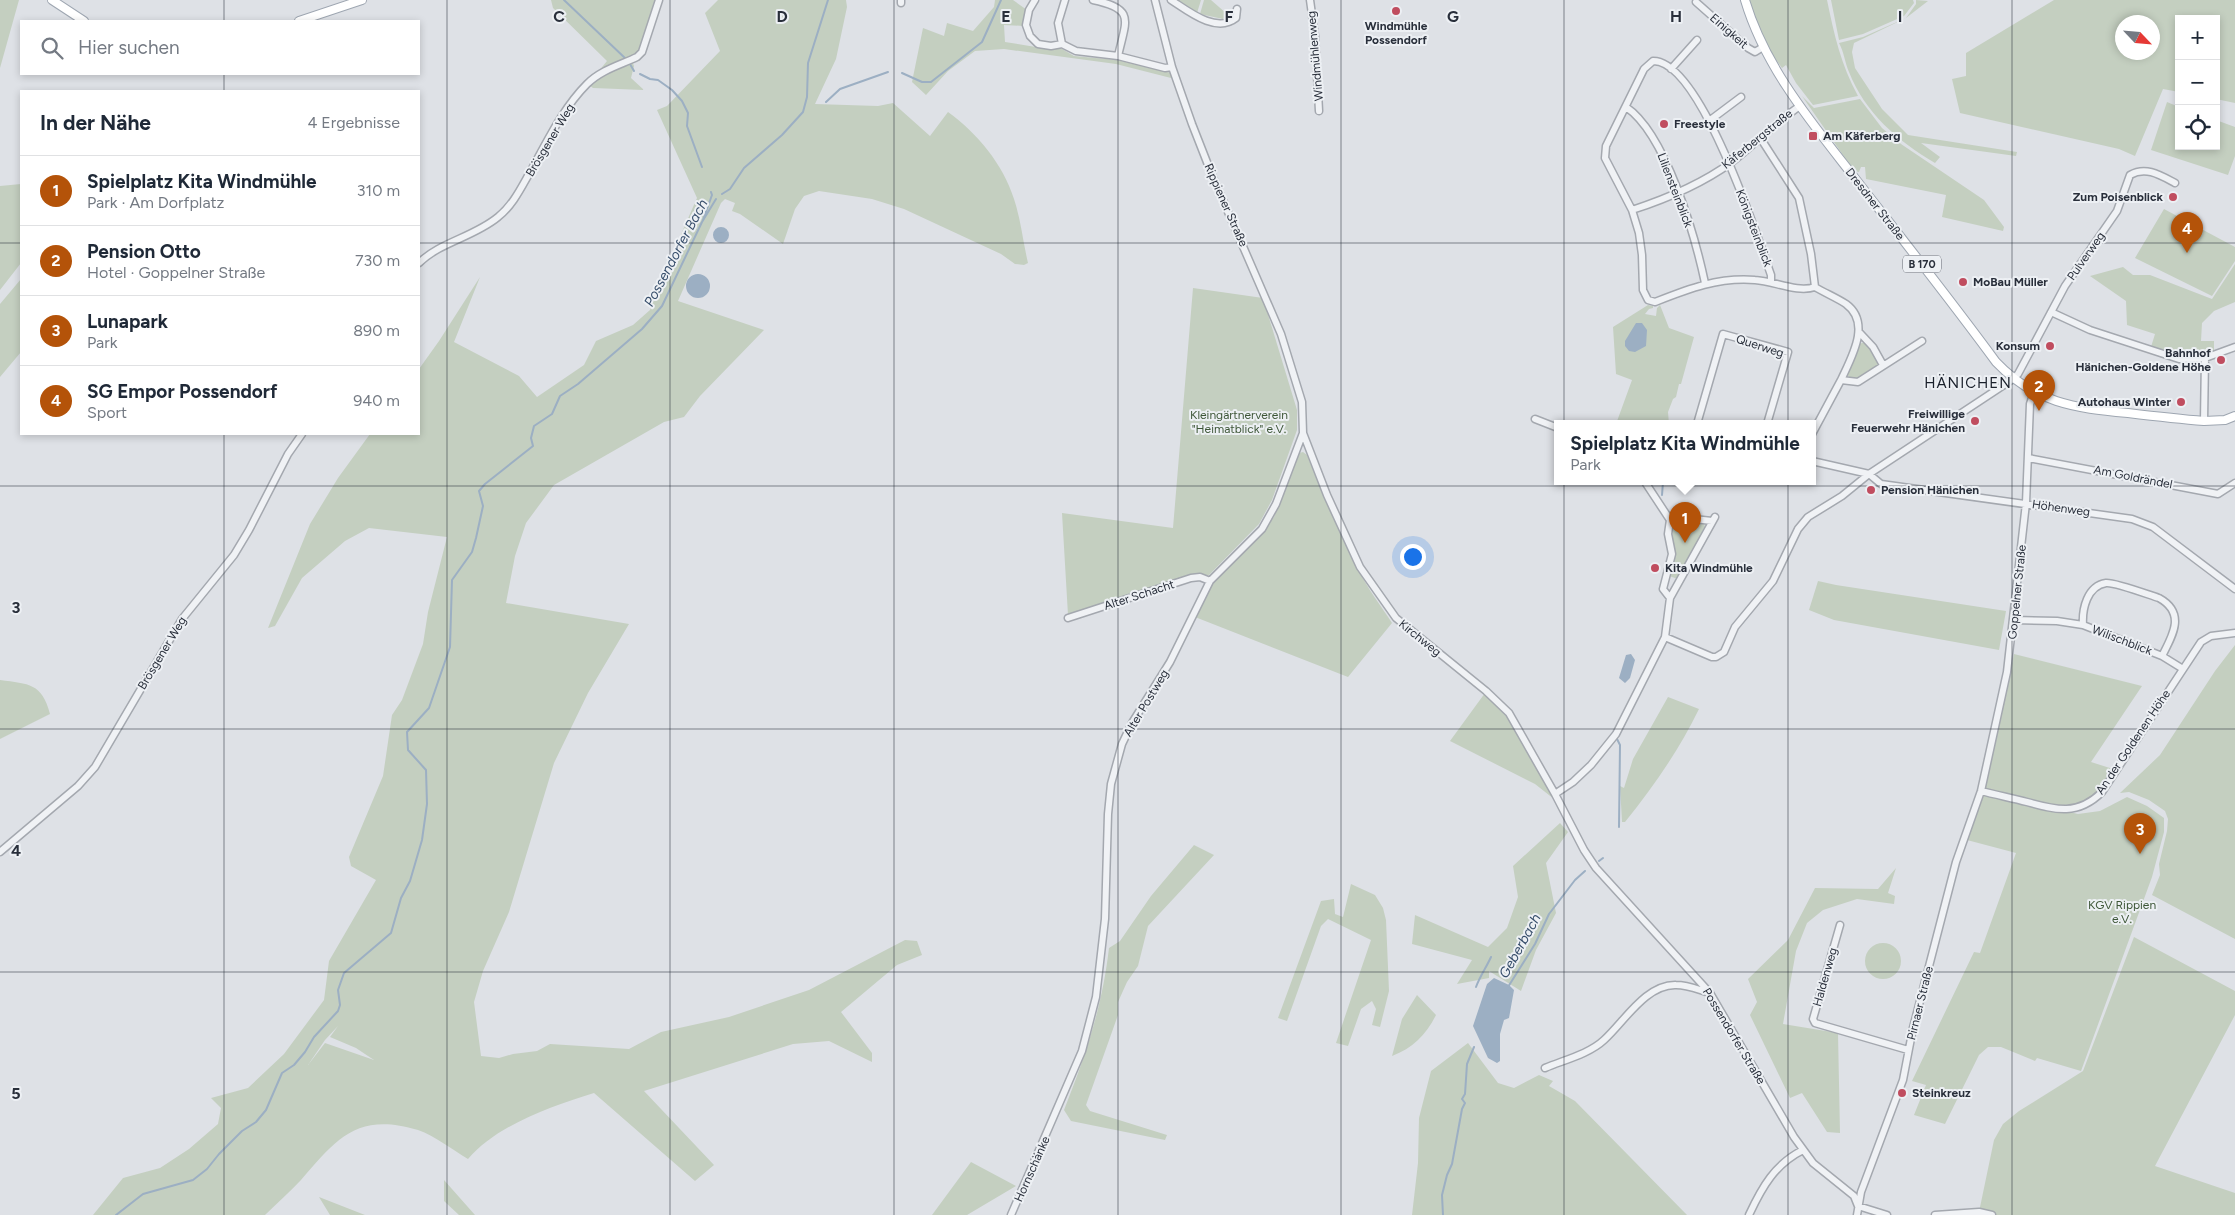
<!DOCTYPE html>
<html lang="de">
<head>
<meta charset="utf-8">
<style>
	body { margin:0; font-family:Figtree,sans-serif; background:#f6f6f7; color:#1f2937 }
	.controls { position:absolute; right:15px; top:15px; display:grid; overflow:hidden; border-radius:0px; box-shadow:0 2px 8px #0003 }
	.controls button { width:45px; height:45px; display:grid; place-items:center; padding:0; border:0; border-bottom:1px solid #e0e1e3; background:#fff; color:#1f2937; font:25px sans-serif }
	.compass { position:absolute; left:2115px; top:15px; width:45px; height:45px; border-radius:50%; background:#fff; box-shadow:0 2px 8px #0003; rotate:116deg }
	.you { position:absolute; left:1412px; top:556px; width:18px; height:18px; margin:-12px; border:4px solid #fff; border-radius:50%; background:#1a73e8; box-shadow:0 0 0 8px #1a73e833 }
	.badge { display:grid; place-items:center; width:32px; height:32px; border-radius:50%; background:#b45309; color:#fff; font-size:16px; font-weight:700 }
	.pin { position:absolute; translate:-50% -41px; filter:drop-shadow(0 1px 2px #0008) }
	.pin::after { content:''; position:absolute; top:26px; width:18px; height:15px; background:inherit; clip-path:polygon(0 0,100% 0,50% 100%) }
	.popup { position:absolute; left:1554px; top:420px; width:262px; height:65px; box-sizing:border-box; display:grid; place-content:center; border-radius:0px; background:#fff; filter:drop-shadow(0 1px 4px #0005); font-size:16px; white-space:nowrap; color:#747a83 }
	.popup b { font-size:19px; color:#1f2937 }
	.popup::after { content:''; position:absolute; left:50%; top:100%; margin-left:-10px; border:10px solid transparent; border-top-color:#fff }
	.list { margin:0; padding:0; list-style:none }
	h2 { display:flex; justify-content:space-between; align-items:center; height:65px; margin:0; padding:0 20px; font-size:21px }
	h2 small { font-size:16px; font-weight:400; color:#747a83 }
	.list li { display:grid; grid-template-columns:32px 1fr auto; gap:15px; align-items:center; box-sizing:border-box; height:70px; padding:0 20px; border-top:1px solid #e0e1e3 }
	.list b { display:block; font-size:19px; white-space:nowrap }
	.list p { margin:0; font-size:16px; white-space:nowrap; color:#747a83 }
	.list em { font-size:16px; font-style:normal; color:#747a83 }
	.icon { flex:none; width:28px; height:28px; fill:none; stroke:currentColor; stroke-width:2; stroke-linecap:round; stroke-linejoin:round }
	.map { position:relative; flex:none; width:2235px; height:1215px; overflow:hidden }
	.search { position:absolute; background:#fff; box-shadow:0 2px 8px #0003; left:20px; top:20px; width:400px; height:55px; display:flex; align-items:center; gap:12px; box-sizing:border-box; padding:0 18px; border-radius:0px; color:#747a83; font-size:19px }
	.panel { position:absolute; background:#fff; box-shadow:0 2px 8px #0003; left:20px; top:90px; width:400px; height:345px; border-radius:0px }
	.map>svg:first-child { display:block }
	.green { fill:#c4cfc0; fill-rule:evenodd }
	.water { fill:#9cafc3 }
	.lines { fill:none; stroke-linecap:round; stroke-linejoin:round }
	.stream { stroke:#9cafc3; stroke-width:2 }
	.minor-casing { stroke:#a4a8af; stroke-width:9 }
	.major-casing { stroke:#9ea6b1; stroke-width:10 }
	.minor { stroke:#f0f2f5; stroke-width:6 }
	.major { stroke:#fff; stroke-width:8 }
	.grid { fill:none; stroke:#292f3b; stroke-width:1; stroke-opacity:0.55 }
	.poi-dot { fill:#c04d5f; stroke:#edf0f4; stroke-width:2 }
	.labels { text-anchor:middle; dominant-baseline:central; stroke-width:4; stroke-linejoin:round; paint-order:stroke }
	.shield { fill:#edf0f4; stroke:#646972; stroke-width:1 }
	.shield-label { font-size:11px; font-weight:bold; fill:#292f3b }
	.poi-label { font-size:12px; font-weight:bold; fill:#292f3b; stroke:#edf0f4; text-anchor:start }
	.street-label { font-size:12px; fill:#292f3b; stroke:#edf0f4 }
	.park-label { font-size:12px; fill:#3d5637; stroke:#edf0f4 }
	.water-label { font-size:14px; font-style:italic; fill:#374e6b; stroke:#edf0f4 }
	.quarter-label { font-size:15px; letter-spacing:1px; fill:#1b212c; stroke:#edf0f4 }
	.grid-label { font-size:16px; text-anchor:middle; font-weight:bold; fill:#292f3b; stroke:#edf0f4; stroke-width:4; stroke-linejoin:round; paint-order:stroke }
</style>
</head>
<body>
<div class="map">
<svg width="2235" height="1215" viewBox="0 0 2235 1215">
	<rect width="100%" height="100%" fill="#dee1e6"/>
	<path class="green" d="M0,0H19L0,68Z
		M551,0H657L643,44L636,54L598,72L607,61L553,8Z
		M718,0H846L847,7L836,59L815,104L878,106L893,103L930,136L948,112C977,133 1003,164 1014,199C1021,220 1023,242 1028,263L1024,265L1015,264L1001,254L904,209L872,199L819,191L804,196L795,209L783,244L740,214L732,211L735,203L725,199L721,203L678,301L764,330L700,396L684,417L664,422L554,485L526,523L515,556L506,603L629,624L588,693L554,763L509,912L483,971L474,1002L481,1056L499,1058L513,1054L537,1051L550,1044L629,1049L661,1032L729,1017L809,990L905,940L917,941L922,955L897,965L841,1012L872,1053V1062L829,1041L793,1044L644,1091L714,1165L695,1181L594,1093C552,1106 497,1125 468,1159C453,1150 435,1136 418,1130C358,1112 337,1138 301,1180C290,1192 277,1203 265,1215H93L123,1178L160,1168L189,1149L218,1124L221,1108L211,1098L248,1088L284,1054L324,1000L329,961L376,880L351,866L349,857L383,776L392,715L402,700L423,644L428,612L447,537L369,528L345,541L302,578L275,626L268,628L310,524L338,478L370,434H419V369L439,341L480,277L454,342L519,376L537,397L584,365L596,341L633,325L650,310L657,289L697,198L657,110L667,106L720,51L705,13ZM338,1026L330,1037L356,1048L374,1060L325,1043L308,1065L325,1040Z
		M995,0H1013L1027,10L1024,26L1004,25L1005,42L1048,49H1062L1074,56L1117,60L1171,73V78L1116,64L1004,49L975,51L948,71L926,95L912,82L923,28L944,36L947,23L973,31L994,7Z
		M1177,0H1201L1197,13Z
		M1204,0H1211L1227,14L1223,19L1200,14Z
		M1749,0H1827C1834,34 1841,65 1858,96L1813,105L1796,83L1786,65L1782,68C1766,47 1757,25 1749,0Z
		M1831,0H1913L1914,3L1904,16L1863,34L1839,40Z
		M1916,0L1928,1L1906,18L1854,43L1852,52L1855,68L1882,109L1908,135L2017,152L2016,156L1921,143L1940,157L1935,163C1898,141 1865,113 1849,72C1845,63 1844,52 1839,43L1863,37L1906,18L1916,4Z
		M2054,0H2235V103L2216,99V19H2179V92L2163,89L2135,156L2119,149L1960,113L1952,79L1966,76V53ZM2122,22H2152V52H2122Z
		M632,61L634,66L631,78L644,90L593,88L589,85L603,74Z
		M1802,96L1814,108L1860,99L1882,128L1901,144L1984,200L2004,227L2003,231L1942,217L1946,195L1866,179L1865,167H1861L1859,172L1854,171Z
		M2167,102L2179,107V146H2216V120L2235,127V156L2228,175L2151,150Z
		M21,184V263L0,290V186Z
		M2164,209L2235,247V261L2212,296L2135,258Z
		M2235,264V302L2214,311L2202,323L2201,341H2214V352C2191,359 2174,354 2151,347L2155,334L2127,325L2126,301L2090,276L2123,267L2133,275H2150L2212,299Z
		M21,279V352L0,377V304Z
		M1193,288L1263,298L1297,410V430L1272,500L1259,524L1209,575H1191L1180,578L1068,615L1062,513L1173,528Z
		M1648,305L1653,306V308L1649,309L1645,314L1656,316L1657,308L1660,305L1669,328L1694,337L1681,384H1679L1676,397L1673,399L1668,412L1669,424H1616L1632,380L1616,374L1613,327Z
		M1865,342L1878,360V365L1859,378L1853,380L1847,375L1859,344Z
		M1303,452L1307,455C1323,495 1340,533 1359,571C1368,589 1381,606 1392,623L1348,677L1195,617L1212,584L1259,537L1274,517L1299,453Z
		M1678,522H1702L1705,526L1678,579L1669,576C1679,552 1670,547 1673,525Z
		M1818,581L1836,585L2006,611L1999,650L1834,620L1809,610Z
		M2235,645V939L2152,895L2160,875L2159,864L2167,831L2168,819L2165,811L2149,800L2129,792L2120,793L2160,755L2215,671Z
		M2014,654L2142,686L2091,762L2113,769C2106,780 2100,792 2090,800C2064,817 2013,796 1985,788Z
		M0,680C29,684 42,683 50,714L0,739Z
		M1485,693L1508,715L1554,799L1535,784L1450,741Z
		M1668,697L1699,709C1679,750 1654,786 1625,822H1622L1620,786L1624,788L1633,759Z
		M1985,792L2078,814L2100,811L2127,797L2147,806L2164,818V832L2152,877L2081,1071L2037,1058L2035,1061L2001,1047H1988L1979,1055L1945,1124L1914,1115L1926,1085L1912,1081L1974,952L1980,953L2016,853L1967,840Z
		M1560,823L1568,832L1546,863L1556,913L1536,950L1521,991L1489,971V978L1457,984L1472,960L1412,944L1415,915L1488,947L1507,928L1518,897L1513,866Z
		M1194,845L1214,855L1148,926L1138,966L1127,982L1118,1002V1015L1086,1105L1090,1111L1167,1135L1165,1140L1071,1121L1064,1110C1086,1054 1102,1008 1109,948L1120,941L1151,896Z
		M1896,868L1888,893L1895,896L1894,904L1857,899L1823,910L1807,923L1796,951L1783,1024L1838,1033L1840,1133L1827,1132L1802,1093L1790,1098L1750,1015L1757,1002L1748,979L1788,940L1815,888L1878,889Z
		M1351,884L1375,895L1383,908L1386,920L1389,991L1380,1027L1372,1025L1376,1009L1372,1001L1361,1009L1348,1046L1336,1043L1371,940L1328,919L1321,926L1287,1021L1278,1018L1321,901L1334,899L1335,914L1343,917Z
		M2134,937L2235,991V1015L2155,1166L2235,1193V1215H1992L1979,1212L1994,1140L2003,1124L2019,1111L2083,1071Z
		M1865 961a18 18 0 1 1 36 0a18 18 0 1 1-36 0Z
		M1417,995L1436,1015C1426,1035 1413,1048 1392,1056L1402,1019Z
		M1468,1043L1498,1083L1514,1088L1539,1075L1553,1081L1549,1086L1575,1101L1687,1215H1412L1418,1163L1419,1118L1431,1071Z
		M971,1162L1016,1186L967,1215H932Z
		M444,1180L475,1215H459L444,1201Z
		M319,1197L365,1215H330Z"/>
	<path class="water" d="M713 235a8 8 0 1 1 16 0a8 8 0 1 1-16 0Z
		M686 286a12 12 0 1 1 24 0a12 12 0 1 1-24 0Z
		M1636,323H1642L1647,330L1646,346L1635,352L1629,351L1625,346V341Z
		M1631,654L1635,660L1630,678L1625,683L1619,678L1626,655Z
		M1494,978L1509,985L1514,990L1509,1018L1504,1020L1500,1034V1061L1497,1063L1488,1058L1473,1026L1487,984Z"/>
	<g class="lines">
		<path class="stream" d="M564,0L626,59
			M630,64L634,71
			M902,73L922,82H931L982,42L1001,0
			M640,74L650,79L658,80L672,90L682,101L688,113L687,126L702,167
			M826,102L840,89L888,72
			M722,194L730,189L744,168L782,135L803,112L807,97L808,63L828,0
			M703,220L712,195L711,192
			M1662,495L1663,482
			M1617,739L1620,745L1619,827
			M1599,861L1603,858
			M1476,987C1480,976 1486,968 1491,957
			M1508,987L1535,944L1549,914L1575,880L1585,871
			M116,1215L143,1194L193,1180L207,1169L219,1154L242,1131L256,1122L266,1110L282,1073L294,1065L305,1052L314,1037L338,1011L340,1005L338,990L344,973L391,933L401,898L410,881L422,840L427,804L426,770L408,750L407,732L429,708L450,647L452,580L472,552L476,538L483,506L479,491L485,484L533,446L531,438L534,426L552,414L560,396L578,384L642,329L662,306L702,222L716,199
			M1443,1215L1442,1195L1447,1175L1452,1164L1462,1109L1465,1103L1462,1099L1465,1094L1467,1064L1474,1047"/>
		<defs>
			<path id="minor" d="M1035,0L1029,10L1026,25L1030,36L1038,44L1051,46L1062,44L1076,51L1118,56L1165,68L1172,67
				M1093,0C1136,9 1126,20 1118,56
				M1171,0C1188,11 1216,34 1236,18L1237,9
				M1310,0L1315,36L1319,111
				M1696,2L1748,48L1755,52L1763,47
				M901,3V0
				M1062,44L1058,23L1065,0
				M1671,69L1697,40
				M1626,107C1666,134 1695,236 1705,283
				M1709,121L1741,97
				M1761,139L1799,198L1811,254L1815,287
				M1632,210C1666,199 1703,183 1732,162C1755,144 1776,122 1800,106
				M419,263C440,242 474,237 498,217C512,206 520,190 529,174C546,144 562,109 587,84C601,70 620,65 637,57L642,52L659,0
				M1771,281V275C1757,235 1700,60 1653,61L1644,69L1606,146L1605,158L1632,210L1639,233L1642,255L1643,290L1648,300L1655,302C1688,289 1718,277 1755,280C1774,281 1797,293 1815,287C1825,293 1837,298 1846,304C1872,323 1851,358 1841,380
				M2051,312L2090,330L2179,359L2205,358L2235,347
				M1859,332L1873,347L1883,365
				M1535,419L1558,428
				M2204,421L2205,358
				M1697,424L1723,334L1788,352L1767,424
				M1303,433L1327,495L1360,567L1396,618L1486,691L1509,713L1555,794L1584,850L1596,868L1710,993L1794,1137L1813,1163L1854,1196L1858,1206
				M1812,434L1841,380L1858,382L1922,341
				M2028,458L2218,494L2235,483
				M1812,461L1869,474L1881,484L2132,519L2153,527L2235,589
				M1645,482L1670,520
				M1670,520L1685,518L1712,521
				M1670,598L1663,589L1672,554L1668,534L1670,520
				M1068,618L1191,578L1200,577L1210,581
				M2014,620L2057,621L2083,625L2162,656L2183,669
				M2083,625C2082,609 2087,586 2106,583C2115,582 2149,595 2159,598C2186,613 2173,635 2162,656
				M1665,637L1712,657H1716L1724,652L1735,627L1773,581L1798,529L1808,517L1842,496L1869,474L2010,381L2018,374L2065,286L2117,211L2130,175C2146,166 2160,175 2175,183
				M1981,791C1996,795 2012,798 2027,802C2056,810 2078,816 2102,792L2201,642L2211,636L2235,633
				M1555,794L1573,782L1591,765L1616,734L1665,637L1670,598L1715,517
				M0,852L78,786L95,767L182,619L234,555L249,530L288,454L302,434
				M1840,925L1813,1019L1815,1023L1908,1050
				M1545,1068C1564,1060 1589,1054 1604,1040C1624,1022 1646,984 1676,985C1688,985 1699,990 1710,993
				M1858,1206L1887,1215
				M1011,1215L1082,1051L1096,997L1105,919L1108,814L1111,784L1122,744L1132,723L1170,662L1210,581L1262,529L1276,504L1303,433L1302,402L1281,334L1212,175L1192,124L1172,67L1155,0
				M1749,1215C1762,1187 1775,1164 1803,1150
				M1857,1215L1861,1192L1903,1080L1913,1028L1956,862L1981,791L2007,672L2026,503L2030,404L2034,392
				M1935,1215L1979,1212L1992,1215"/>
			<path id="major" d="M52,0L84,21
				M1745,0C1766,71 1817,129 1861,186C1907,245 1952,302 1996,362C2035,403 2074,408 2128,413C2153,416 2179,419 2204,421L2225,420L2235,416
				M299,21L362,0"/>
		</defs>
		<use href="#minor" class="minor-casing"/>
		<use href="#major" class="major-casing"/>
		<use href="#minor" class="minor"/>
		<use href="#major" class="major"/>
	</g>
	<path class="grid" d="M224,0V21M447,0V1215M670,0V1215M894,0V1215M1118,0V1215M1341,0V1215M1564,0V1215M1788,0V1215M2012,0V1215M224,74V91M0,243H21M419,243H2235M224,434V1215M0,486H2235M0,729H2235M0,972H2235"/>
	<g class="poi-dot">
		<circle cx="1396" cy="11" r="5"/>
		<circle cx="1664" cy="124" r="5"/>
		<rect x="1808" y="131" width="10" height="10" rx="2.5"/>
		<circle cx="2173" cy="197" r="5"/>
		<circle cx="1963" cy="282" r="5"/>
		<circle cx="2050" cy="346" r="5"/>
		<circle cx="2221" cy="360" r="5"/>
		<circle cx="2181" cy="402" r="5"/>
		<circle cx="1975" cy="421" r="5"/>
		<circle cx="1871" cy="490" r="5"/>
		<circle cx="1655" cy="568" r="5"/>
		<circle cx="1902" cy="1093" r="5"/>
	</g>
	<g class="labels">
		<rect class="shield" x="1903" y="255.5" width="38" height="17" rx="4"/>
		<g class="shield-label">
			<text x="1922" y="264">B 170</text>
		</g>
		<g class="poi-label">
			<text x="1396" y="26" text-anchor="middle">Windmühle<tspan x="1396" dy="14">Possendorf</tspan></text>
			<text x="1674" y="124">Freestyle</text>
			<text x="1823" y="136">Am Käferberg</text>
			<text x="2163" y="197" text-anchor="end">Zum Poisenblick</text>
			<text x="1973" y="282">MoBau Müller</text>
			<text x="2040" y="346" text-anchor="end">Konsum</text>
			<text x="2211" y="353" text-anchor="end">Bahnhof<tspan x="2211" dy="14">Hänichen-Goldene Höhe</tspan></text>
			<text x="2171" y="402" text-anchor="end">Autohaus Winter</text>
			<text x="1965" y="414" text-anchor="end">Freiwillige<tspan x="1965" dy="14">Feuerwehr Hänichen</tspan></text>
			<text x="1881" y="490">Pension Hänichen</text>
			<text x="1665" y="568">Kita Windmühle</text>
			<text x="1912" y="1093">Steinkreuz</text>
		</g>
		<g class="street-label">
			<text transform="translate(1729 31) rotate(41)">Einigkeit</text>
			<text transform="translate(1315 56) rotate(-95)">Windmühlenweg</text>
			<text transform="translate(1757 139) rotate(-39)">Käferbergstraße</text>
			<text transform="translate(550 140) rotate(-59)">Brösgener Weg</text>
			<text transform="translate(1675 190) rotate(69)">Liliensteinblick</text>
			<text transform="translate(1875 204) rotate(52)">Dresdner Straße</text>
			<text transform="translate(1226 205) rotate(66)">Rippiener Straße</text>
			<text transform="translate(1754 228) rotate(69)">Königsteinblick</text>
			<text transform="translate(2086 256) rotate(-55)">Pulverweg</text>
			<text transform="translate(1760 346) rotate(18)">Querweg</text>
			<text transform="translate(2133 477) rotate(11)">Am Goldrändel</text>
			<text transform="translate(2061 508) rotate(8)">Höhenweg</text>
			<text transform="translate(2017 592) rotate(-84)">Goppelner Straße</text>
			<text transform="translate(1139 595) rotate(-18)">Alter Schacht</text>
			<text transform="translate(1420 638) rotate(39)">Kirchweg</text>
			<text transform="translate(2122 640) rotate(21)">Wilischblick</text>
			<text transform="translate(162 653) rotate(-59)">Brösgener Weg</text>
			<text transform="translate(1146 703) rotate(-59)">Alter Postweg</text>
			<text transform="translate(2133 742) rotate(-56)">An der Goldenen Höhe</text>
			<text transform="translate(1825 977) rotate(-74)">Haldenweg</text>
			<text transform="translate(1920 1003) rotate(-76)">Pirnaer Straße</text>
			<text transform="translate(1734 1036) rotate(59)">Possendorfer Straße</text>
			<text transform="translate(1032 1169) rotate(-66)">Hornschänke</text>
		</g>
		<g class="park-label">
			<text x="1239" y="415">Kleingärtnerverein<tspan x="1239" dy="14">"Heimatblick" e.V.</tspan></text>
			<text x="2122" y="905">KGV Rippien<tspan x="2122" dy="14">e.V.</tspan></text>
		</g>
		<g class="water-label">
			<text transform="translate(676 253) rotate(-62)">Possendorfer Bach</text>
			<text transform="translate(1520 946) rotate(-61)">Geberbach</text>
		</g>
		<g class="quarter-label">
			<text x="1968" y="383">HÄNICHEN</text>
		</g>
	</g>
	<g class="grid-label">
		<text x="559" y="22">C</text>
		<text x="782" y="22">D</text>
		<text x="1006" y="22">E</text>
		<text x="1229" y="22">F</text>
		<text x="1453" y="22">G</text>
		<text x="1676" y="22">H</text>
		<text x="1900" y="22">I</text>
		<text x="16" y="613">3</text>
		<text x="16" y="856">4</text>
		<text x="16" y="1099">5</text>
	</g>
</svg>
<div class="controls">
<button>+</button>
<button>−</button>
<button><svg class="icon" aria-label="locate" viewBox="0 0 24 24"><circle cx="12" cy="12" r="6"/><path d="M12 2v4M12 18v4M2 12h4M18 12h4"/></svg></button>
</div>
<svg class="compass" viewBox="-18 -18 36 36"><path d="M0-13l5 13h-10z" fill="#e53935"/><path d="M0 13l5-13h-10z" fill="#747a83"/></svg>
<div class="you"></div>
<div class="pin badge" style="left:1685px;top:543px">1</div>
<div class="popup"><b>Spielplatz Kita Windmühle</b>Park</div>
<div class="pin badge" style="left:2039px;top:411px">2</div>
<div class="pin badge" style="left:2140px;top:854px">3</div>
<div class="pin badge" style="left:2187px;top:253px">4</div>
<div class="search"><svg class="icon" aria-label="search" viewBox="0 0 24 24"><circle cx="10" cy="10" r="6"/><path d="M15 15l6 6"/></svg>Hier suchen</div>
<section class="panel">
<h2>In der Nähe<small>4 Ergebnisse</small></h2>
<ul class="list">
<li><span class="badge">1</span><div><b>Spielplatz Kita Windmühle</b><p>Park · Am Dorfplatz</p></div><em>310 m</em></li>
<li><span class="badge">2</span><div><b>Pension Otto</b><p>Hotel · Goppelner Straße</p></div><em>730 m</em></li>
<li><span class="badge">3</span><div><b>Lunapark</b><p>Park</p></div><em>890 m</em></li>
<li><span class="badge">4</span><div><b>SG Empor Possendorf</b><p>Sport</p></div><em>940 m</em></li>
</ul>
</section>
</div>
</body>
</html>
